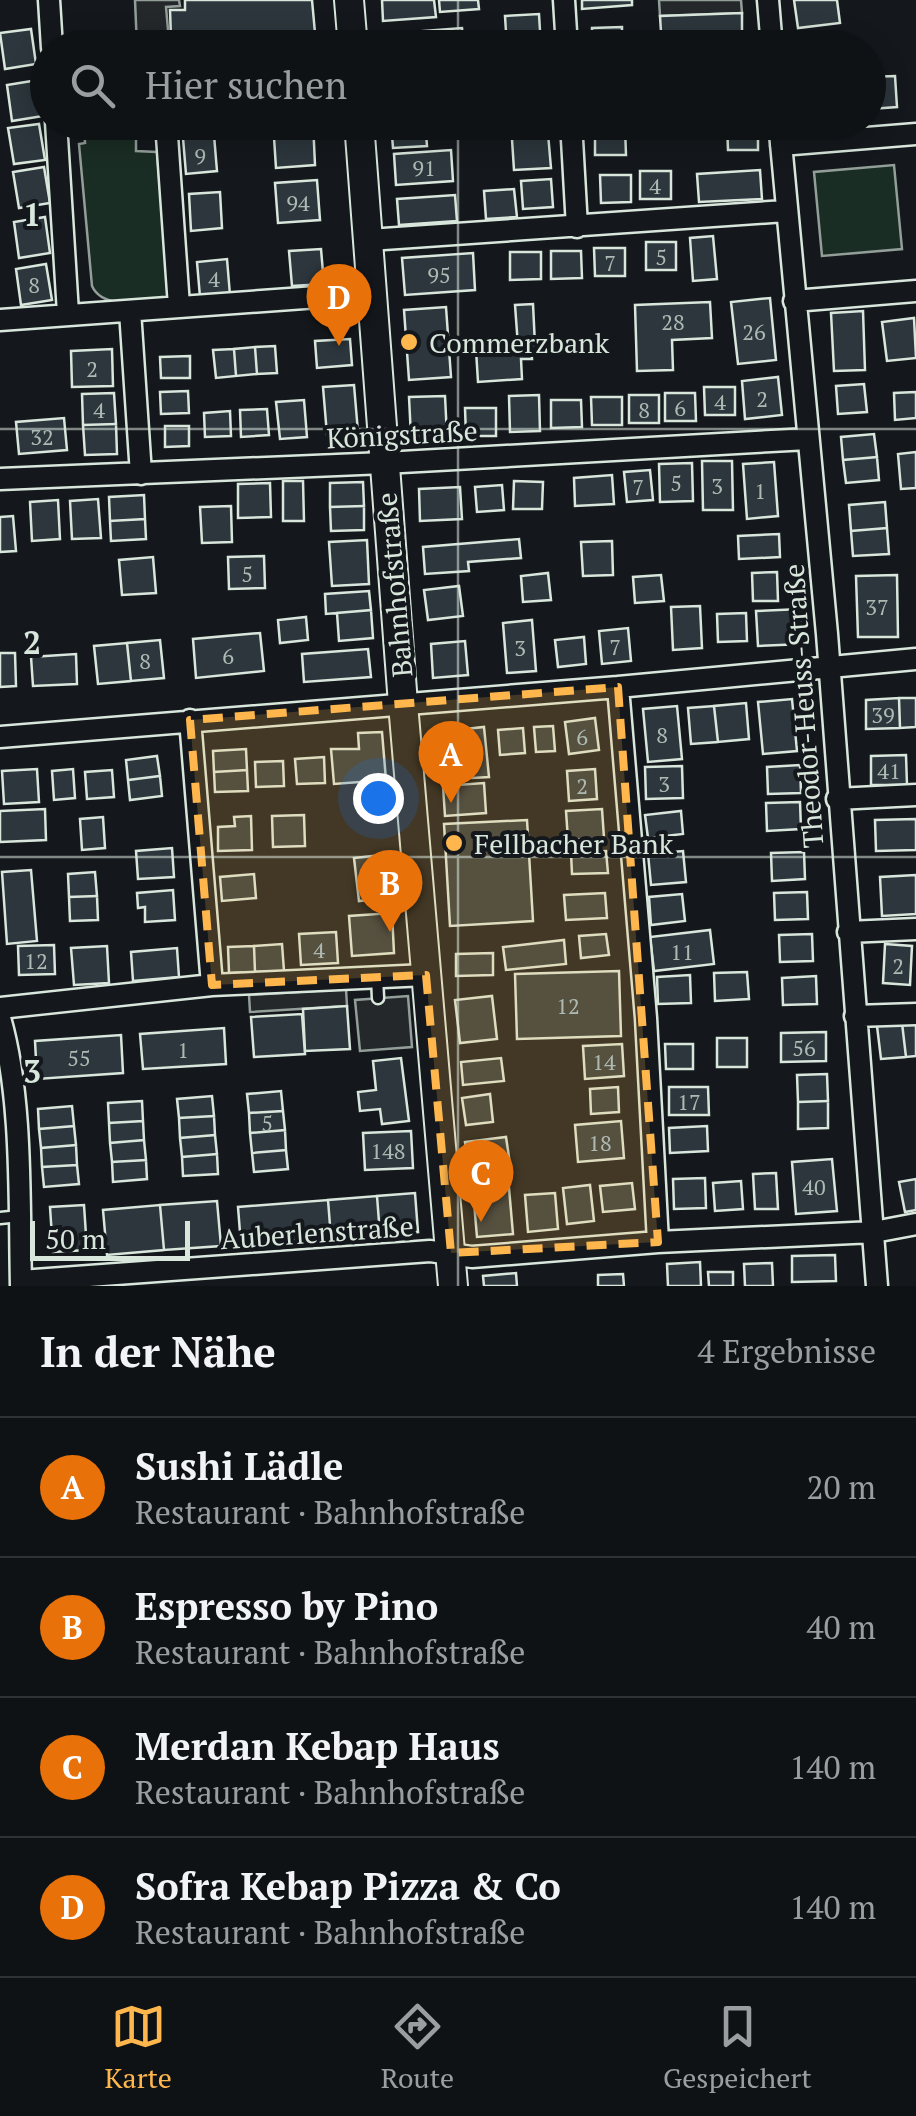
<!DOCTYPE html>
<html lang="de">
<head>
<meta charset="utf-8">
<style>
	body { margin:0; font-family:"PT Serif",serif; background:#1d2022; color:#f1f3f6 }
	.scale { position:absolute; left:30px; bottom:25px; width:160px; box-sizing:border-box; padding-left:10px; border:5px solid #d8e6dc; border-top:0; font-size:28px; line-height:35px; white-space:nowrap; color:#d8e6dc; -webkit-text-stroke:8px #14181c; paint-order:stroke }
	.you { position:absolute; left:378px; top:798px; width:35px; height:35px; margin:-25px; border:8px solid #fff; border-radius:50%; background:#1a73e8; box-shadow:0 0 0 15px #1a73e833 }
	.badge { display:grid; place-items:center; width:65px; height:65px; border-radius:50%; background:#ffb74d; color:#fff; font-size:32px; font-weight:700 }
	.pin { position:absolute; translate:-50% -82px; filter:drop-shadow(0 2px 5px #0008) }
	.pin::after { content:''; position:absolute; top:52px; width:35px; height:30px; background:inherit; clip-path:polygon(0 0,100% 0,50% 100%) }
	.list { margin:0; padding:0; list-style:none }
	h2 { display:flex; justify-content:space-between; align-items:center; height:130px; margin:0; padding:0 40px; font-size:42px }
	h2 small { font-size:32px; font-weight:400; color:#9b9ea0 }
	.list li { display:grid; grid-template-columns:65px 1fr auto; gap:30px; align-items:center; box-sizing:border-box; height:140px; padding:0 40px; border-top:2px solid #2f3234 }
	.list b { display:block; font-size:38px; white-space:nowrap }
	.list p { margin:0; font-size:32px; white-space:nowrap; color:#9b9ea0 }
	.list em { font-size:32px; font-style:normal; color:#9b9ea0 }
	.icon { flex:none; width:55px; height:55px; fill:none; stroke:currentColor; stroke-width:2; stroke-linecap:round; stroke-linejoin:round }
	.map { position:relative; flex:none; width:916px; height:1286px; overflow:hidden }
	.search { position:absolute; background:#0f1215; box-shadow:0 5px 25px #0003; left:30px; right:30px; top:30px; height:110px; display:flex; align-items:center; gap:25px; box-sizing:border-box; padding:0 35px; border-radius:55px; color:#9b9ea0; font-size:38px }
	.sheet { height:690px; background:#0f1215 }
	nav { display:flex; justify-content:space-around; align-items:center; box-sizing:border-box; height:140px; border-top:2px solid #2f3234; background:#0f1215; font-size:28px; color:#9b9ea0 }
	nav a { display:grid; justify-items:center; gap:5px }
	nav .on { color:#ffb74d }
	.map>svg:first-child { display:block }
	.green { fill:#1a2d24; stroke:#939e99; stroke-width:2.5 }
	.parking { fill:#24282b; stroke:#939e99; stroke-width:2.5 }
	.building { fill:#2c363c; stroke:#d8e6dc; stroke-width:2.5 }
	.lines { fill:none; stroke-linecap:round; stroke-linejoin:round }
	.lane-casing { stroke:#d8e6dc; stroke-width:15 }
	.street-casing { stroke:#d8e6dc; stroke-width:25 }
	.secondary-casing { stroke:#d8e6dc; stroke-width:32 }
	.lane { stroke:#14181c; stroke-width:10 }
	.street { stroke:#14181c; stroke-width:20 }
	.secondary { stroke:#14181c; stroke-width:28 }
	.marked { fill:#ffb74d; fill-opacity:0.2; stroke:#ffb74d; stroke-width:8; stroke-dasharray:20 12; stroke-linejoin:round }
	.grid { fill:none; stroke:#d8e6dc; stroke-width:2.5; stroke-opacity:0.55 }
	.poi-dot { fill:#ffb74d; stroke:#14181c; stroke-width:4 }
	.labels { text-anchor:middle; dominant-baseline:central; stroke-width:8; stroke-linejoin:round; paint-order:stroke }
	.number-label { font-size:22px; fill:#adbab4 }
	.poi-label { font-size:28px; fill:#d8e6dc; stroke:#14181c; text-anchor:start }
	.street-label { font-size:28px; fill:#d8e6dc; stroke:#14181c }
	.grid-label { font-size:32px; text-anchor:middle; font-weight:bold; fill:#d8e6dc; stroke:#14181c; stroke-width:8; stroke-linejoin:round; paint-order:stroke }
</style>
</head>
<body>
<div class="map">
<svg width="916" height="1286" viewBox="0 0 916 1286">
	<rect width="100%" height="100%" fill="#14181c"/>
	<path class="green" d="M84,123H156L157,136L136,138V151L157,152L169,298C145,299 104,312 92,286L79,144L85,143Z
		M894,165L902,249L822,256L814,172Z"/>
	<path class="parking" d="M135,0H179L180,6L166,7L169,41L177,40V47H137Z
		M659,0H741L742,13L660,16Z
		M346,989L347,1006L250,1012L249,995Z
		M408,996L412,1047L360,1051L355,1000Z"/>
	<path class="building" d="M185,0H312L315,33L305,34L306,46L187,48V36L171,37L170,10H185Z
		M382,0H434L436,17L383,21Z
		M439,0H478L479,9L440,12Z
		M582,0H632V5L582,9Z
		M794,0H837L840,23L798,28Z
		M742,13V48H662L660,16Z
		M539,14L541,48H507L505,16Z
		M622,27V48H592V28Z
		M462,28L464,48H386L385,34Z
		M31,29L36,64L5,69L0,33Z
		M827,36L828,48H792L791,38Z
		M895,76L897,107L871,109L869,77Z
		M38,80L43,116L12,121L7,85Z
		M273,122H313L315,165L276,168Z
		M391,122H425L427,146L393,148Z
		M547,122L551,168L514,170L511,124Z
		M727,122H758V150H728Z
		M39,124L45,160L14,164L8,128Z
		M595,127H625L626,155H595Z
		M214,135L217,171L186,174L183,138Z
		M451,150L453,181L396,185L394,154Z
		M44,167L50,203L19,208L13,172Z
		M760,170L762,199L699,202L697,174Z
		M640,171H671V199H640Z
		M600,175H631V202L601,203Z
		M551,179L553,207L523,209L521,181Z
		M317,180L320,220L278,223L275,183Z
		M514,189L517,217L486,219L484,191Z
		M220,192L222,228L191,231L189,194Z
		M455,195L457,221L399,225L397,199Z
		M45,217L50,253L19,258L14,222Z
		M713,236L717,279L693,281L690,238Z
		M646,242H676V270H646Z
		M594,248H625V276H595Z
		M321,249L324,284L292,286L289,251Z
		M551,251H581L582,278L551,279Z
		M510,252H541V279L510,280Z
		M473,253L475,290L405,295L402,258Z
		M227,259L230,295L200,297L197,262Z
		M46,264L52,300L21,305L16,269Z
		M770,298L776,360L738,364L731,302Z
		M710,302L712,338L672,340L673,370L637,371L635,305Z
		M533,304L535,345L518,346L515,305Z
		M446,307L451,377L409,380L404,310Z
		M863,311L865,370L834,371L831,313Z
		M914,318L916,358L887,361L882,322Z
		M350,339L352,365L317,368L315,341Z
		M275,346L277,373L257,374L255,347Z
		M255,347L257,374L236,376L234,349Z
		M531,347L532,359H521L522,379L478,382L476,350Z
		M112,349L113,386L72,387L71,351Z
		M234,349L236,376L216,378L213,350Z
		M190,356V378H161L160,357Z
		M778,377L782,415L745,419L742,381Z
		M864,384L867,412L838,414L836,386Z
		M354,385L358,432L327,435L323,387Z
		M704,387H735V415H705Z
		M188,391L189,413L161,414L160,392Z
		M916,392V418L895,420L894,393Z
		M114,393L116,424L83,425L82,394Z
		M665,393H695L696,421H665Z
		M539,395L540,431L510,432L509,396Z
		M629,395H659V423H629Z
		M445,396L447,436L411,437L409,397Z
		M591,397H622V425H592Z
		M304,400L307,437L280,439L276,402Z
		M551,400H581L582,427L551,428Z
		M465,408H496V436H466Z
		M267,409L269,435L241,437L240,410Z
		M230,411L231,436L205,437L204,413Z
		M64,418L67,450L19,454L16,422Z
		M116,424L117,454L85,455L83,425Z
		M165,426H189V446L165,447Z
		M874,434L877,457L843,460L841,437Z
		M916,452V488L901,489L898,454Z
		M877,457L879,480L846,483L843,460Z
		M702,461H732L733,510H703Z
		M774,462L778,516L747,519L743,464Z
		M692,463L693,501L660,502L659,464Z
		M650,470L653,500L627,502L624,472Z
		M612,475L614,504L575,506L574,478Z
		M283,481H303L304,521H283Z
		M514,481L543,482L542,509H513Z
		M363,482L364,506L330,507V483Z
		M270,483L271,517L238,518V484Z
		M502,485L504,510L477,512L475,487Z
		M460,487L462,519L420,521L419,489Z
		M144,495L145,519L110,521L109,497Z
		M98,499L101,538L72,539L70,501Z
		M58,500L60,539L32,541L30,502Z
		M885,502L887,528L851,531L849,505Z
		M231,506L232,542L202,543L200,507Z
		M364,506V530L331,531L330,507Z
		M13,516L16,551L0,552V517Z
		M145,519L146,539L111,541L110,521Z
		M887,528L889,554L853,556L851,531Z
		M779,534L780,557L739,559L738,536Z
		M519,539L521,558L468,562L469,571L425,574L423,547Z
		M367,540L369,584L332,586L329,542Z
		M612,541L613,575L583,576L581,542Z
		M264,556L265,588L229,589L228,557Z
		M153,557L156,593L122,595L119,560Z
		M777,572L778,601H753L752,573Z
		M548,573L551,600L523,602L521,576Z
		M661,575L664,601L635,603L633,577Z
		M897,575L898,637H858L856,576Z
		M459,586L463,616L428,620L424,590Z
		M369,591L371,610L326,614L325,594Z
		M700,606L702,648L673,650L671,607Z
		M801,609L803,644L758,646L756,611Z
		M371,610L373,638L339,641L337,613Z
		M746,613L747,641L718,642L717,614Z
		M306,617L308,640L280,643L278,620Z
		M532,620L536,671L507,673L503,623Z
		M628,628L631,661L602,664L599,631Z
		M260,633L264,671L196,678L193,639Z
		M584,637L586,664L558,667L555,640Z
		M160,640L164,678L131,681L127,643Z
		M465,641L468,675L433,678L431,644Z
		M127,643L131,681L98,684L94,646Z
		M368,649L371,677L304,682L302,654Z
		M0,653H15L16,686L0,687Z
		M76,654L77,684L33,686L31,657Z
		M899,698H916V727L900,728Z
		M899,698L900,728L866,729V700Z
		M792,699L797,751L763,754L758,702Z
		M746,703L749,739L718,742L714,706Z
		M677,706L682,759L648,762L643,709Z
		M714,706L718,742L691,744L688,708Z
		M595,718L599,750L569,754L565,722Z
		M553,726L555,751L536,752L534,727Z
		M484,727L489,777L472,778L470,761L441,764L437,732Z
		M523,728L525,753L500,755L498,730Z
		M382,732L386,780L334,784L331,749H359L358,733Z
		M246,749L247,770L214,772L213,751Z
		M906,755L907,785H871V756Z
		M157,756L160,776L128,780L126,760Z
		M324,757L325,783L297,784L295,759Z
		M283,761L284,786L256,787L255,762Z
		M800,765L801,793L768,794L767,767Z
		M682,766L683,798L646,799L645,767Z
		M37,769L39,802L4,804L2,771Z
		M73,769L75,798L54,800L52,771Z
		M595,769L597,799L569,801L567,771Z
		M112,770L114,797L87,799L85,772Z
		M247,770L248,791L215,792L214,772Z
		M160,776L162,796L130,800L128,780Z
		M484,783L486,813L445,816L443,786Z
		M800,802L801,829L767,831L766,803Z
		M45,809L46,840L0,842V811Z
		M602,809L604,838L568,840L566,811Z
		M681,811L683,834L648,838L645,815Z
		M304,815L305,846L273,847L272,816Z
		M251,816L252,850L218,851V827L235,826L234,817Z
		M103,817L105,848L82,850L80,819Z
		M916,819V850L876,851L875,820Z
		M527,820L533,921L450,926L444,824Z
		M172,848L174,877L138,879L136,851Z
		M606,851L608,873L572,874L571,853Z
		M683,851L686,882L651,885L648,854Z
		M804,852L805,879L772,881L771,853Z
		M391,854L396,897L359,901L354,858Z
		M31,870L37,941L7,944L2,872Z
		M95,872L97,896L69,897L68,874Z
		M254,874L256,898L222,901L220,877Z
		M916,875V914L882,916L880,877Z
		M173,890L175,920L145,922V907L138,908L137,893Z
		M807,892L808,919L775,920L774,893Z
		M605,893L607,918L566,920L564,895Z
		M682,894L685,921L651,925L649,897Z
		M97,896L98,920L70,921L69,897Z
		M392,913L394,953L352,956L349,916Z
		M710,930L714,964L654,971L650,937Z
		M336,932L338,963L301,965L299,934Z
		M606,934L609,955L581,958L579,936Z
		M812,934L813,961L780,962L779,935Z
		M564,940L566,964L506,970L503,947Z
		M282,944L284,971L255,972L254,946Z
		M885,944L912,946L910,985L883,983Z
		M54,945L55,974L19,975L18,946Z
		M107,946L109,983L74,985L71,948Z
		M254,946L255,972L229,973L228,947Z
		M177,948L179,977L133,981L131,952Z
		M493,953V975L456,976V954Z
		M619,971L621,1036L517,1039L515,974Z
		M747,972L749,999L715,1001L714,973Z
		M690,975L691,1003L658,1004L657,977Z
		M816,976L817,1004L783,1005L782,978Z
		M492,996L497,1039L460,1043L455,1000Z
		M347,1006L350,1049L305,1051L303,1009Z
		M302,1014L305,1054L254,1057L251,1017Z
		M916,1022V1056L906,1057L902,1023Z
		M902,1023L906,1057L881,1059L877,1026Z
		M224,1028L226,1064L143,1069L140,1034Z
		M826,1032V1061L781,1062V1033Z
		M121,1035L123,1073L37,1079L35,1041Z
		M717,1038H747V1067H717Z
		M622,1044L624,1076L585,1079L583,1046Z
		M665,1044H693V1069H666Z
		M401,1058L409,1121L382,1124L380,1109L360,1111L358,1092L376,1090L373,1061Z
		M501,1058L504,1081L463,1085L461,1062Z
		M827,1074L828,1101L798,1102L797,1075Z
		M618,1087L619,1112L591,1114L590,1089Z
		M669,1087H708L709,1115H669Z
		M281,1091L283,1111L249,1113L247,1094Z
		M490,1094L493,1122L466,1125L462,1098Z
		M212,1096L214,1116L179,1118L177,1099Z
		M142,1101L143,1121L109,1123L108,1103Z
		M828,1101V1128L798,1129V1102Z
		M72,1106L74,1126L39,1129L38,1109Z
		M283,1111L285,1130L250,1133L249,1113Z
		M214,1116L215,1135L180,1138L179,1118Z
		M143,1121L144,1140L110,1143L109,1123Z
		M621,1121L624,1158L578,1162L575,1125Z
		M74,1126L76,1145L41,1148L39,1129Z
		M707,1126L708,1151L670,1153L669,1128Z
		M285,1130L286,1150L252,1153L250,1133Z
		M411,1131L413,1168L365,1170L363,1133Z
		M215,1135L217,1154L182,1157L180,1138Z
		M506,1137L510,1164L469,1169L465,1142Z
		M144,1140L146,1160L112,1162L110,1143Z
		M76,1145L77,1165L42,1167L41,1148Z
		M286,1150L288,1169L254,1172L252,1153Z
		M217,1154L218,1174L183,1176L182,1157Z
		M832,1159L837,1211L796,1214L792,1162Z
		M146,1160L147,1179L113,1182L112,1162Z
		M77,1165L79,1184L44,1187L42,1167Z
		M776,1173L778,1209H755L753,1174Z
		M705,1178L706,1208L674,1209L673,1179Z
		M916,1179V1210L905,1212L899,1182Z
		M741,1181L743,1209L715,1211L713,1183Z
		M632,1183L635,1209L603,1212L600,1186Z
		M590,1185L594,1221L567,1224L563,1188Z
		M509,1188L513,1234L477,1237L473,1191Z
		M415,1193L418,1232L380,1235L377,1196Z
		M555,1193L558,1229L528,1232L525,1195Z
		M377,1196L380,1235L331,1238L328,1200Z
		M328,1200L331,1238L241,1245L238,1207Z
		M217,1201L221,1246L164,1250L160,1205Z
		M84,1205L87,1250L53,1252L50,1207Z
		M160,1205L164,1250L107,1255L103,1210Z
		M835,1255L836,1281L792,1282V1256Z
		M700,1262L701,1286H668L667,1264Z
		M772,1263L773,1286H745L744,1264Z
		M708,1272H733V1286H709Z
		M516,1273L517,1286H484L483,1276Z
		M623,1274L624,1286H598V1275Z"/>
	<g class="lines">
		<defs>
			<path id="lane" d="M377,977L378,998
				M0,1218L20,1216"/>
			<path id="street" d="M49,0L52,48
				M564,0L567,48
				M768,0L772,48
				M56,122L68,313
				M166,122L179,306
				M571,122L577,227
				M779,122L827,634L877,1286
				M781,145L916,134
				M369,240L785,211
				M794,301L916,291
				M130,311L141,474
				M0,320L373,293
				M0,479L384,463L808,439
				M618,687L646,1018L658,1242
				M190,720L212,985
				M0,737L618,687L916,659
				M837,799L916,795
				M848,932L916,929
				M0,1008L212,985L426,975
				M855,1016L916,1014
				M0,1018C23,1098 19,1202 21,1286
				M21,1281L430,1251L472,1257L658,1242L874,1232L916,1224"/>
			<path id="secondary" d="M349,0L353,48
				M359,122L403,704L453,1286"/>
		</defs>
		<use href="#lane" class="lane-casing"/>
		<use href="#street" class="street-casing"/>
		<use href="#secondary" class="secondary-casing"/>
		<use href="#lane" class="lane"/>
		<use href="#street" class="street"/>
		<use href="#secondary" class="secondary"/>
	</g>
	<path class="marked" d="M618,687L658,1242L451,1253L426,975L212,985L190,720Z"/>
	<path class="grid" d="M458,0V48M458,122V1286M0,429H916M0,857H916"/>
	<g class="poi-dot">
		<circle cx="409" cy="342" r="10"/>
		<circle cx="454" cy="843" r="10"/>
	</g>
	<g class="labels">
		<g class="number-label">
			<text x="200" y="155">9</text>
			<text x="424" y="167">91</text>
			<text x="655" y="185">4</text>
			<text x="298" y="202">94</text>
			<text x="661" y="256">5</text>
			<text x="610" y="262">7</text>
			<text x="439" y="274">95</text>
			<text x="214" y="278">4</text>
			<text x="34" y="284">8</text>
			<text x="673" y="321">28</text>
			<text x="754" y="331">26</text>
			<text x="92" y="368">2</text>
			<text x="762" y="398">2</text>
			<text x="720" y="401">4</text>
			<text x="680" y="407">6</text>
			<text x="99" y="409">4</text>
			<text x="644" y="409">8</text>
			<text x="42" y="436">32</text>
			<text x="676" y="482">5</text>
			<text x="717" y="485">3</text>
			<text x="638" y="486">7</text>
			<text x="760" y="490">1</text>
			<text x="247" y="573">5</text>
			<text x="877" y="606">37</text>
			<text x="615" y="646">7</text>
			<text x="520" y="647">3</text>
			<text x="228" y="655">6</text>
			<text x="145" y="660">8</text>
			<text x="883" y="714">39</text>
			<text x="662" y="734">8</text>
			<text x="582" y="736">6</text>
			<text x="889" y="770">41</text>
			<text x="664" y="783">3</text>
			<text x="582" y="785">2</text>
			<text x="319" y="949">4</text>
			<text x="682" y="951">11</text>
			<text x="36" y="960">12</text>
			<text x="898" y="965">2</text>
			<text x="568" y="1005">12</text>
			<text x="804" y="1047">56</text>
			<text x="183" y="1049">1</text>
			<text x="79" y="1057">55</text>
			<text x="604" y="1061">14</text>
			<text x="689" y="1101">17</text>
			<text x="267" y="1122">5</text>
			<text x="600" y="1142">18</text>
			<text x="388" y="1150">148</text>
			<text x="814" y="1186">40</text>
		</g>
		<g class="poi-label">
			<text x="429" y="342">Commerzbank</text>
			<text x="474" y="843">Fellbacher Bank</text>
		</g>
		<g class="street-label">
			<text transform="translate(402 434) rotate(-3)">Königstraße</text>
			<text transform="translate(394 585) rotate(-95)">Bahnhofstraße</text>
			<text transform="translate(803 706) rotate(-94)">Theodor-Heuss-Straße</text>
			<text transform="translate(317 1232) rotate(-4)">Auberlenstraße</text>
		</g>
	</g>
	<g class="grid-label">
		<text x="32" y="226">1</text>
		<text x="32" y="654">2</text>
		<text x="32" y="1083">3</text>
	</g>
</svg>
<div class="scale">50 m</div>
<div class="you"></div>
<div class="pin badge" style="left:451px;top:803px;background:#e8710a">A</div>
<div class="pin badge" style="left:390px;top:932px;background:#e8710a">B</div>
<div class="pin badge" style="left:481px;top:1222px;background:#e8710a">C</div>
<div class="pin badge" style="left:339px;top:346px;background:#e8710a">D</div>
<div class="search"><svg class="icon" aria-label="search" viewBox="0 0 24 24"><circle cx="10" cy="10" r="6"/><path d="M15 15l6 6"/></svg>Hier suchen</div>
</div>
<section class="sheet">
<h2>In der Nähe<small>4 Ergebnisse</small></h2>
<ul class="list">
<li><span class="badge" style="background:#e8710a">A</span><div><b>Sushi Lädle</b><p>Restaurant · Bahnhofstraße</p></div><em>20 m</em></li>
<li><span class="badge" style="background:#e8710a">B</span><div><b>Espresso by Pino</b><p>Restaurant · Bahnhofstraße</p></div><em>40 m</em></li>
<li><span class="badge" style="background:#e8710a">C</span><div><b>Merdan Kebap Haus</b><p>Restaurant · Bahnhofstraße</p></div><em>140 m</em></li>
<li><span class="badge" style="background:#e8710a">D</span><div><b>Sofra Kebap Pizza &amp; Co</b><p>Restaurant · Bahnhofstraße</p></div><em>140 m</em></li>
</ul>
</section>
<nav>
<a class="on"><svg class="icon" aria-label="map" viewBox="0 0 24 24"><path d="M3 6l6-2 6 2 6-2v14l-6 2-6-2-6 2zM9 4v14M15 6v14"/></svg>Karte</a>
<a><svg class="icon" aria-label="directions" viewBox="0 0 24 24"><path d="M12 3l9 9-9 9-9-9zM9 14v-3h6M13 9l2 2-2 2"/></svg>Route</a>
<a><svg class="icon" aria-label="saved" viewBox="0 0 24 24"><path d="M7 4h10v16l-5-4-5 4z"/></svg>Gespeichert</a>
</nav>
</body>
</html>
